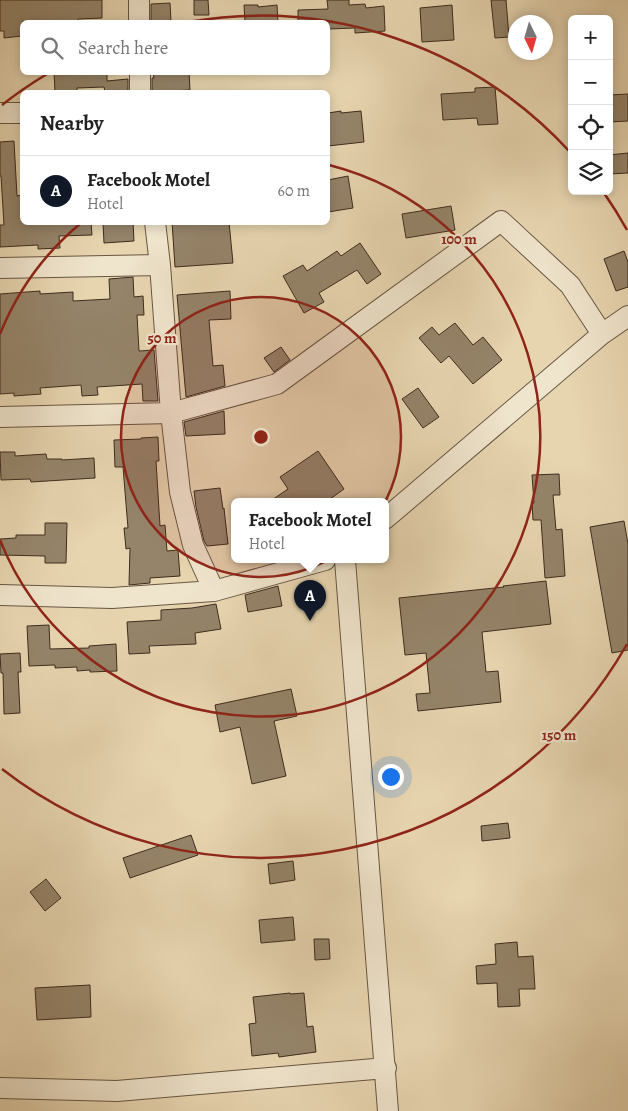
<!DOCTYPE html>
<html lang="en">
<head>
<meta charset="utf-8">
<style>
	body { margin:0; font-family:Alegreya,serif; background:#f6f6f6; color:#222 }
	.controls { position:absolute; right:15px; top:15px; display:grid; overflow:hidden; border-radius:8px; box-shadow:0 2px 12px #0003 }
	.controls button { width:45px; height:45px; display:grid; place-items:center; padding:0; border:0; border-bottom:1px solid #e0e0e0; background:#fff; color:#222; font:25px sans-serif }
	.compass { position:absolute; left:508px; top:15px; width:45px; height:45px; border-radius:50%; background:#fff; box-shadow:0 2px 12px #0003; rotate:175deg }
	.you { position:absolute; left:390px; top:776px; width:18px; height:18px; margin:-12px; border:4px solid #fff; border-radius:50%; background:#1a73e8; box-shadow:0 0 0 8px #1a73e833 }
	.badge { display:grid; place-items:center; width:32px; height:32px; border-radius:50%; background:#111827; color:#fff; font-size:16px; font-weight:700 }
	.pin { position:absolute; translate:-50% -41px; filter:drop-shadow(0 1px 2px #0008) }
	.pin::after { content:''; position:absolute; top:26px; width:18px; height:15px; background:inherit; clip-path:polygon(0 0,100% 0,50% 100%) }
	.popup { position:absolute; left:231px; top:498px; width:158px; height:65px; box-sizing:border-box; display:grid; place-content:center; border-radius:8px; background:#fff; filter:drop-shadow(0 1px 4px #0005); font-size:16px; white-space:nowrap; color:#767676 }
	.popup b { font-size:19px; color:#222 }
	.popup::after { content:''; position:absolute; left:50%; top:100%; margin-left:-10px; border:10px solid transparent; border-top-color:#fff }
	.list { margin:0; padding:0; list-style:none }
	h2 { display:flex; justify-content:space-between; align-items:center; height:65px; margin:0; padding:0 20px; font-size:21px }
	h2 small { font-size:16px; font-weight:400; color:#767676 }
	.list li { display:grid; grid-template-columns:32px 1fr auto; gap:15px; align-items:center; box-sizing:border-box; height:70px; padding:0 20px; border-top:1px solid #e0e0e0 }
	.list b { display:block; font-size:19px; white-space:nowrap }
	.list p { margin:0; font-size:16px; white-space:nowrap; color:#767676 }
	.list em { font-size:16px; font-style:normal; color:#767676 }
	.icon { flex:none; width:28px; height:28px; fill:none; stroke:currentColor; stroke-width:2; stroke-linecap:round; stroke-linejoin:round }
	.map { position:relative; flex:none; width:628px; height:1111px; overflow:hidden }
	.search { position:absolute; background:#fff; box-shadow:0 2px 12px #0003; left:20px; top:20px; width:310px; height:55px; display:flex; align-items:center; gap:12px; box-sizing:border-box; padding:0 18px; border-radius:8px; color:#767676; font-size:19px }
	.panel { position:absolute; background:#fff; box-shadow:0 2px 12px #0003; left:20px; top:90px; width:310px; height:135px; border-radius:8px }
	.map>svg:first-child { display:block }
	.building { fill:#95846a; stroke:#3d2c1e }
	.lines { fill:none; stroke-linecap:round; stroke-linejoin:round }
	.minor-casing { stroke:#685642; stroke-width:22 }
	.minor { stroke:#efe4cc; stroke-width:20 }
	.ring { fill:none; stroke:#8f2418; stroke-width:2.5 }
	.centre { fill:#8f2418; stroke:#efe4cc; stroke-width:2.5 }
	.ring-label { font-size:15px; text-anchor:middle; font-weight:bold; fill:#8f2418; stroke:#efe4cc; stroke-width:4.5; stroke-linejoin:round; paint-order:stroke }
</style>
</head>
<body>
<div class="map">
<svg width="628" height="1111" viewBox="0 0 628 1111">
	<rect width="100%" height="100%" fill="#e7d5b0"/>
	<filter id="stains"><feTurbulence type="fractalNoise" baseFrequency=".004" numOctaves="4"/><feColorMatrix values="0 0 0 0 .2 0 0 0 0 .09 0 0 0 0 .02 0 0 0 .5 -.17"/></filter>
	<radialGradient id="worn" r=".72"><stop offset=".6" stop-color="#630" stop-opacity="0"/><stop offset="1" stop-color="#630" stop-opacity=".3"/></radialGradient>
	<path class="building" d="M0,0H102V18L78,19V22H22V36L4,38V31H0Z
		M194,0H208L209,15H194Z
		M327,0H349V5L365,4L366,8L384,6L385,31L355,33V28L329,29V22H298V10L328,9Z
		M491,0H506L509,37L495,38Z
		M170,3L171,22H151V4Z
		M244,5H258V7L277,5L278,22H245Z
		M452,5L454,40L422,42L420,8Z
		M54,72H107V81L128,79V92H105L104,87L77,88V92H55Z
		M153,72H189L190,90L152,92V78H154Z
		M495,87L498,124L478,125L477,118L443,120L441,94L475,92V88Z
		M628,94V121L609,122V95Z
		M341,111V113L361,111L364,142L328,146V113Z
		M14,141L17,196L22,195V222H91L92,235L59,236L60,248L38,249V245L0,247V225H4L1,176H0V142Z
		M628,153V173L609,174V155Z
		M348,176L353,208L328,212V180Z
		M451,206L455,230L406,238L402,214Z
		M103,222H133L134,241L104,243Z
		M172,222H229L233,263L175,267Z
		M360,243L381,274L367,284L357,270L319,293L324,302L304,313L283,276L303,265L307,271L337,251L341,256Z
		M624,251L628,262V287L616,291L604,259Z
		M133,277L134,297L143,296L144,315H137L139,351L154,350L158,401H143L142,384L97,387L98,395L82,396L81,385L40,388L41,394L14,396V393L0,394V294L40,291V294L73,292V301L110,299L109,279Z
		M230,291L231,319L209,320L213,366L223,365L225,386L186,397L177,295Z
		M455,323L473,345L483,337L502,360L473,384L449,356L441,363L419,338L432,327L439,335Z
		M281,347L290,360L274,372L264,358Z
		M418,388L439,417L423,428L402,399Z
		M224,411L225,434L186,436L184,422Z
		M158,437L159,461H156L160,526L165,525L167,551L178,550L180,576L150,578V583L129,585L130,548L126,549L124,528H128L123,467H115L114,440L141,439V438Z
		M318,451L344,489L326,502H269L288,489L280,477Z
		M0,452H15V456L46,454L47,459H62V460L94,458L95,478L31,482L30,479L1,480Z
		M559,474L560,495H553L556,530L562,529L565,576L545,578L541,520H533L532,503H534L532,475Z
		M220,488L223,509L224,508L228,544L207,546L204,541L196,507L194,491Z
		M624,521L628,544V650L612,653L590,527Z
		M45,523H67L66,563H45V556L0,555V539L16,538V535H45Z
		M546,581L551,624L482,632L486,672L498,671L501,702L418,711L416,694L430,693L426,653L405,655L399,598L504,587L503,586Z
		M278,586L282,606L248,612L245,595Z
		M216,604L221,629L195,633L196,644L149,646L150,653L129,654L127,622L161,620V610L192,608Z
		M49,625L50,649L89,648V646L116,644L117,671L90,672V670L77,671V667L55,668V665L29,666L27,626Z
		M20,653L21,672H18L20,713L4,714L3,673H1L0,654Z
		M291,689L297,716L274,721L286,776L252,784L240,727L220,732L215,705Z
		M508,823L510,838L482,841L481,826Z
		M191,835L198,855L130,878L123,858Z
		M293,861L295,880L270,884L268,864Z
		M46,879L61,898L45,911L30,892Z
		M293,917L295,940L261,943L259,920Z
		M314,939H329L330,959L315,960Z
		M517,942L518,957L533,956L535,989H519L520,1006L498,1007L497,983L477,984L476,966L496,964L495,944Z
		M90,985L91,1017L37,1020L35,988Z
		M290,993V994L304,993L307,1027L313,1026L316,1052L279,1057L278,1053L252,1056L249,1024L256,1023L253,997Z"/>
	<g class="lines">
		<defs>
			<path id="minor" d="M139,0V22
				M140,72V92
				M0,113H22
				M155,222L160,265L171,413L180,492L193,545L214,591
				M0,268L160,265
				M0,417L171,413L277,384L501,221L570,285L602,334
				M385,519L602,334L628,316
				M345,560L388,1111
				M0,595L112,598L214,591L325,560
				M0,1088L117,1091L386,1068"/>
		</defs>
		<use href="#minor" class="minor-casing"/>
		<use href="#minor" class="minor"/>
	</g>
	<circle cx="261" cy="437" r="140" fill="#8f2418" fill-opacity=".12"/>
	<g class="ring">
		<circle cx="261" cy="437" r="140"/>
		<path d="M0 334A280 280 0 0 1 81 223M329 165A280 280 0 1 1 0 540"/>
		<path d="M627 644A421 421 0 0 1 2 769M2 105A421 421 0 0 1 47 74M188 22A421 421 0 0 1 571 153M604 193A421 421 0 0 1 627 230"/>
	</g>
	<circle cx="261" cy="437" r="8" class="centre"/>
	<g class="ring-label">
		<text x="459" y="244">100 m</text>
		<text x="162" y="343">50 m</text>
		<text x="559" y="740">150 m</text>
	</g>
	<rect width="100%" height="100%" filter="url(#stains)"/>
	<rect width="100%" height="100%" fill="url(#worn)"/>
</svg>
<div class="controls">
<button>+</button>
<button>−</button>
<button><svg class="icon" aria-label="locate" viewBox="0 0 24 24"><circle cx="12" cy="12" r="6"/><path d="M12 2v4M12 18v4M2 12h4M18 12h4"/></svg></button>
<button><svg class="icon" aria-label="layers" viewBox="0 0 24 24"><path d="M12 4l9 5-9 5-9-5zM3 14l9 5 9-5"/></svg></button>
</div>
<svg class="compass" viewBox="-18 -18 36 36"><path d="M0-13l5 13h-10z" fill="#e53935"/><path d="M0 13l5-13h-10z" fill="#767676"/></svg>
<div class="you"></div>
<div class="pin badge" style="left:310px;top:621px">A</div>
<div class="popup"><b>Facebook Motel</b>Hotel</div>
<div class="search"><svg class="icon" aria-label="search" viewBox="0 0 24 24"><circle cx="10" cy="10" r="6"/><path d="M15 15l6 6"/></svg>Search here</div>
<section class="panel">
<h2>Nearby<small></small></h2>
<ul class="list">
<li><span class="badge">A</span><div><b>Facebook Motel</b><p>Hotel</p></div><em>60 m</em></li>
</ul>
</section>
</div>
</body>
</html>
